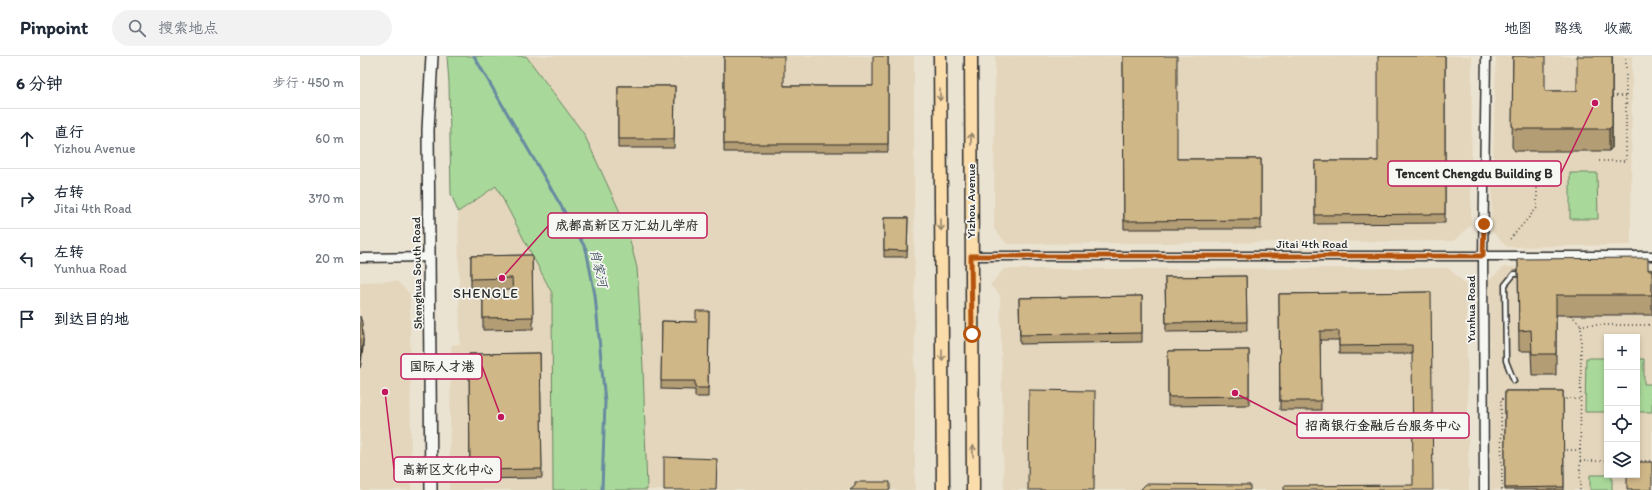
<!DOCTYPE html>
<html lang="zh">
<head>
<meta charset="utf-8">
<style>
	body { margin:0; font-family:Itim,"LXGW WenKai TC",sans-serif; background:#f2f2f3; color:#1f2937 }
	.controls { position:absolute; right:12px; bottom:12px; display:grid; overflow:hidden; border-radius:0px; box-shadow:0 2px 6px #0003 }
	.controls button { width:36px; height:36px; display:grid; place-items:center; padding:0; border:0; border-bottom:1px solid #e0e1e3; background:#fff; color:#1f2937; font:20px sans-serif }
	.stop { position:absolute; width:12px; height:12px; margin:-9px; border:3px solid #b45309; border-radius:50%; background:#fff }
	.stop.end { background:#b45309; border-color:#fff; box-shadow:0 1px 4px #0008 }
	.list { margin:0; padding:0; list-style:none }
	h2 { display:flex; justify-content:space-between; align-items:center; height:52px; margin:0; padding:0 16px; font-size:17px }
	h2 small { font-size:13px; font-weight:400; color:#747a83 }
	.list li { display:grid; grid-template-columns:26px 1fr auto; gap:12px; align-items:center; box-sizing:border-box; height:60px; padding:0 16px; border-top:1px solid #e0e1e3 }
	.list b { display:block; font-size:15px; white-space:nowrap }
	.list p { margin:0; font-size:13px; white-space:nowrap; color:#747a83 }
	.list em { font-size:13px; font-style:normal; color:#747a83 }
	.icon { flex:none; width:22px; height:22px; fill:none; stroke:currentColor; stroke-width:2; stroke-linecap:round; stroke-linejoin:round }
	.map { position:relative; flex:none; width:1292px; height:434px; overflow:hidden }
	header { display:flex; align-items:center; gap:24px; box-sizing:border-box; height:56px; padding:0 20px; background:#fff; border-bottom:1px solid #e0e1e3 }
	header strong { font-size:19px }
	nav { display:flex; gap:22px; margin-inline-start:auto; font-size:14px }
	.search { width:280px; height:36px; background:#f2f2f3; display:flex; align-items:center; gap:10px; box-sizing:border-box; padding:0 14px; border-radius:22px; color:#747a83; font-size:15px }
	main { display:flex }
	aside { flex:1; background:#fff }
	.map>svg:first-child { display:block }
	.built { fill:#e3d6bc; fill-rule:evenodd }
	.green { fill:#a9d99a; stroke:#6a8262 }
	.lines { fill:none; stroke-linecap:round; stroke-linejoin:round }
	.stream { stroke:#688aa1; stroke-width:3 }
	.lane-casing { stroke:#2b2b2b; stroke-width:7 }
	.street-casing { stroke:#2b2b2b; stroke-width:11 }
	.secondary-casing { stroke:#2b2b2b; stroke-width:14 }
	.primary-casing { stroke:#2b2b2b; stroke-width:15 }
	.path { stroke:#2b2b2b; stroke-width:1.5; stroke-dasharray:1 3; stroke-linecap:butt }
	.lane { stroke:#f6f6f2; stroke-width:4 }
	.street { stroke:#f6f6f2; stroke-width:8 }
	.secondary { stroke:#f6f6f2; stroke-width:11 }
	.primary { stroke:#fbdcab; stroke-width:12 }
	.wall { fill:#b39d74; stroke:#2b2b2b }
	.shaded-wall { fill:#92805e; stroke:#2b2b2b }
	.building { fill:#d0b787; stroke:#2b2b2b }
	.oneway { stroke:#93846b }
	.route { stroke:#b45309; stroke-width:5 }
	.labels { text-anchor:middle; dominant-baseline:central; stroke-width:3.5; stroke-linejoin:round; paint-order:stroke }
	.street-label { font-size:12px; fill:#2b2b2b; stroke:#f6f6f2 }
	.water-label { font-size:13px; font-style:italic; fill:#495a66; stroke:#f6f6f2 }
	.quarter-label { font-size:14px; letter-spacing:1px; fill:#2b2b2b; stroke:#f6f6f2 }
	.leader { fill:none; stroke:#c2185b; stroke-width:1.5 }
	.callout-dot { fill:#c2185b; stroke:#f6f6f2; stroke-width:1.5 }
	.callout { fill:#f6f6f2; stroke:#c2185b; stroke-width:1.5 }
	.callout-label { font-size:13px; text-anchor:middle; font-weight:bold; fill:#2b2b2b }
</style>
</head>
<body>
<header>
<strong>Pinpoint</strong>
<div class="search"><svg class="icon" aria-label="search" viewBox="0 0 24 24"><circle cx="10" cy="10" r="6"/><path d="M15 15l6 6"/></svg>搜索地点</div>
<nav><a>地图</a><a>路线</a><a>收藏</a></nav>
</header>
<main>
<aside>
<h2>6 分钟<small>步行 · 450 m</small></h2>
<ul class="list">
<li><svg class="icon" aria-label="ahead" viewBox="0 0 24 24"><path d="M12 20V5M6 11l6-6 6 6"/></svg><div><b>直行</b><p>Yizhou Avenue</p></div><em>60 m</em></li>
<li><svg class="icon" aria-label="right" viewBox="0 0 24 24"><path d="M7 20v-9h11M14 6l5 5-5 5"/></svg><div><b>右转</b><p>Jitai 4th Road</p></div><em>370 m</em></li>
<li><svg class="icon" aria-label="left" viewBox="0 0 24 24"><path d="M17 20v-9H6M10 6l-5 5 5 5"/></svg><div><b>左转</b><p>Yunhua Road</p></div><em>20 m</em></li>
<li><svg class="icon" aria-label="arrive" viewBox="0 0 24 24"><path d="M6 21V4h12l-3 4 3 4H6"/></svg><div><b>到达目的地</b></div></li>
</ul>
</aside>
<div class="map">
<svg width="1292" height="434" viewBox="0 0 1292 434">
	<rect width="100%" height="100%" fill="#ebe3d2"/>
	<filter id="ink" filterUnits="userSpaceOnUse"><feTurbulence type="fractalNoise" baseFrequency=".025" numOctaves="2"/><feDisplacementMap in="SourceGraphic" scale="8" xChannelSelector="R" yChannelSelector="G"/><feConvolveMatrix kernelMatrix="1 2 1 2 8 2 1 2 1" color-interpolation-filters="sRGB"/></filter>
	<g filter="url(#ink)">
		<path class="built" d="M166,0H554L555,434H287L283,311L277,212L266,169L224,78Z
			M635,0H1112L1111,169L1094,185L647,188L634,173Z
			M1136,0H1272L1271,189L1147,191L1131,175Z
			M136,130L192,237L193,434H89L91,289L100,288L98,156Z
			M1144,211H1292V434H1131L1129,224ZM1247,281H1277V419H1247Z
			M1088,212L1106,228L1109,434H644L640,239L630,229L644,213Z
			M37,225L50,238L51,434H0V226Z"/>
		<path class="green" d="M87,0H166L224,78L266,169L277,212L283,311L287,434H193L192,237L136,130L98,156L91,138L89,27Z
			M1210,117H1237L1238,163H1210Z
			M1226,302H1247V356H1225Z
			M1277,303H1284V328H1292V356H1277Z
			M1230,419H1252V434H1230Z"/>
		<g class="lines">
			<path class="stream" d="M114,0L226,193L235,239L245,346L242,434"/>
			<defs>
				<path id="lane" d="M1154,325L1146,305L1145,229L1154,218H1164"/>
				<path id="street" d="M611,200H1292
					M0,202L70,201
					M1124,434L1123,200L1126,0"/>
				<path id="secondary" d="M71,434L68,74L72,0"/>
				<path id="primary" d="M580,0L583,434
					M611,0L613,434"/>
			</defs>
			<use href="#lane" class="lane-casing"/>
			<use href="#street" class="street-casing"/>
			<use href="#secondary" class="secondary-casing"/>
			<use href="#primary" class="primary-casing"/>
			<path class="path" d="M1252,40H1266
				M1239,105H1266V0
				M1150,183L1177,152V105
				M1211,259L1221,269
				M1202,343H1220
				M1203,394H1220
				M1220,405H1247
				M1277,405H1292
				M1142,434L1141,343H1146
				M1220,434L1221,269H1292"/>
			<use href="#lane" class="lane"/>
			<use href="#street" class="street"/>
			<use href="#secondary" class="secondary"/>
			<use href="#primary" class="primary"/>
		</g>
		<path class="wall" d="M364,0L424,30H513L528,0V96H364Z
			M763,0L817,103H901V173H764Z
			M1085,0V167L955,168V105H1018Z
			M1153,0L1185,35H1217L1252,0V92L1249,95H1155L1152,91Z
			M258,30H315L314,92H258Z
			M524,162H548L547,201H524Z
			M172,199L173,273L123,274V242L152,241V234L111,235V200Z
			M1158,203L1292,214V259H1196V319H1172L1171,295H1159Z
			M886,220L887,275L806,276L805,221Z
			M1071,236L1052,298H979V284H960L961,354H920L919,238Z
			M782,240V286L660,288L659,242Z
			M349,255L348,341H335V334L301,333L302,265L336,266Z
			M889,294V349L808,350V295Z
			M180,297L182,422L110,423L109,298Z
			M1145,335H1203L1204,434H1145Z"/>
		<path class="shaded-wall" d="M1252,0V92L1249,95V73Z
			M3,283V292L1,308L0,312V303Z"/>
		<path class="building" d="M364,0H424V30H513V0H528V88H364Z
			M763,0H817V103H901V164L764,165Z
			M1018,0H1085V158L955,159V105H1018Z
			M1153,0H1185V35H1217V0H1252V70L1249,73H1155L1152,69Z
			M258,30H315L314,83H258Z
			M524,162H548L547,195L524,194Z
			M172,199L173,261L123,262V242L153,241L152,222L111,223V200Z
			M1288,202V214H1292V239H1196V298H1172L1171,274L1159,275L1158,203Z
			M886,220L887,266L806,267L805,221Z
			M1071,236L1073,434H924V430L1053,429L1052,289L979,290V275H960L961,345H920L919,238Z
			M782,240V277L660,279L659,242Z
			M336,255H349L348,332H335V325H301L302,265L336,266Z
			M0,260L2,266L3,283L1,299L0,303Z
			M889,294V340L808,341V295Z
			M180,297L182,413L110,414L109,298Z
			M669,334L735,335L734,434H668Z
			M1145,335H1203L1204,431L1145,432Z
			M304,401L357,403L356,434H304Z
			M1277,406H1292V434H1272V433H1267V419H1277Z
			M495,426H530V434H490L495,430Z
			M786,428L890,429V434H780Z"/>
		<defs><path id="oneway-shaft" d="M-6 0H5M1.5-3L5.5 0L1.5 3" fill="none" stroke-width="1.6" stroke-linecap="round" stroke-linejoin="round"/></defs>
		<g class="oneway">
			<use href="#oneway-shaft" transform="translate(580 39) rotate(90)"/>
			<use href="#oneway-shaft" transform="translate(611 83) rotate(-90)"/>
			<use href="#oneway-shaft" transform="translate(581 169) rotate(90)"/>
			<use href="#oneway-shaft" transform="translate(582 299) rotate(90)"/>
			<use href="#oneway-shaft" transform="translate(613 395) rotate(-91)"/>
		</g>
	</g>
	<g class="lines" filter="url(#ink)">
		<path class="route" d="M612,278L611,200H1123L1124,168"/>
	</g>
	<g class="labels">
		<g class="street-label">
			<text transform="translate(611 145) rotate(-90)">Yizhou Avenue</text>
			<text x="952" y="188">Jitai 4th Road</text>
			<text transform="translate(57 217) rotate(-91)">Shenghua South Road</text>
			<text transform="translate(1111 253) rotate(-90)">Yunhua Road</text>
		</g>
		<g class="water-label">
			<text transform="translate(239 212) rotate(77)">肖家河</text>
		</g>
		<g class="quarter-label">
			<text x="126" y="237">SHENGLE</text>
		</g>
	</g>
	<path class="leader" d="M1235 47L1201 117M142 222L188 170M141 361L122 310M875 337L937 369M25 336L34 413"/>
	<g class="callout-dot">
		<circle cx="1235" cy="47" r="4"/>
		<circle cx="142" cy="222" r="4"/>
		<circle cx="141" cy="361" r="4"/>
		<circle cx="875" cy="337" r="4"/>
		<circle cx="25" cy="336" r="4"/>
	</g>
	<g class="callout">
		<rect x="1028" y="105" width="173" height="25" rx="4"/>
		<rect x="188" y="157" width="159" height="25" rx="4"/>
		<rect x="41" y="298" width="81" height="25" rx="4"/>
		<rect x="937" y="357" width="172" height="25" rx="4"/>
		<rect x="34" y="401" width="107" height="25" rx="4"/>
	</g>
	<g class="callout-label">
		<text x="1114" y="122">Tencent Chengdu Building B</text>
		<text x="267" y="174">成都高新区万汇幼儿学府</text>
		<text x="82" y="315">国际人才港</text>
		<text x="1023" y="374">招商银行金融后台服务中心</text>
		<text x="88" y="418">高新区文化中心</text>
	</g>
</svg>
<div class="controls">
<button>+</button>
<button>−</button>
<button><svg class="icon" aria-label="locate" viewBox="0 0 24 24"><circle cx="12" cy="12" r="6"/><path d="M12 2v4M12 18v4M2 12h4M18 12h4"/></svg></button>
<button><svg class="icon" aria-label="layers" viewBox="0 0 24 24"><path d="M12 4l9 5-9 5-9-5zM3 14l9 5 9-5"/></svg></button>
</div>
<div class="stop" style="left:612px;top:278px"></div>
<div class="stop end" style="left:1124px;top:168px"></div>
</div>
</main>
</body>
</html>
